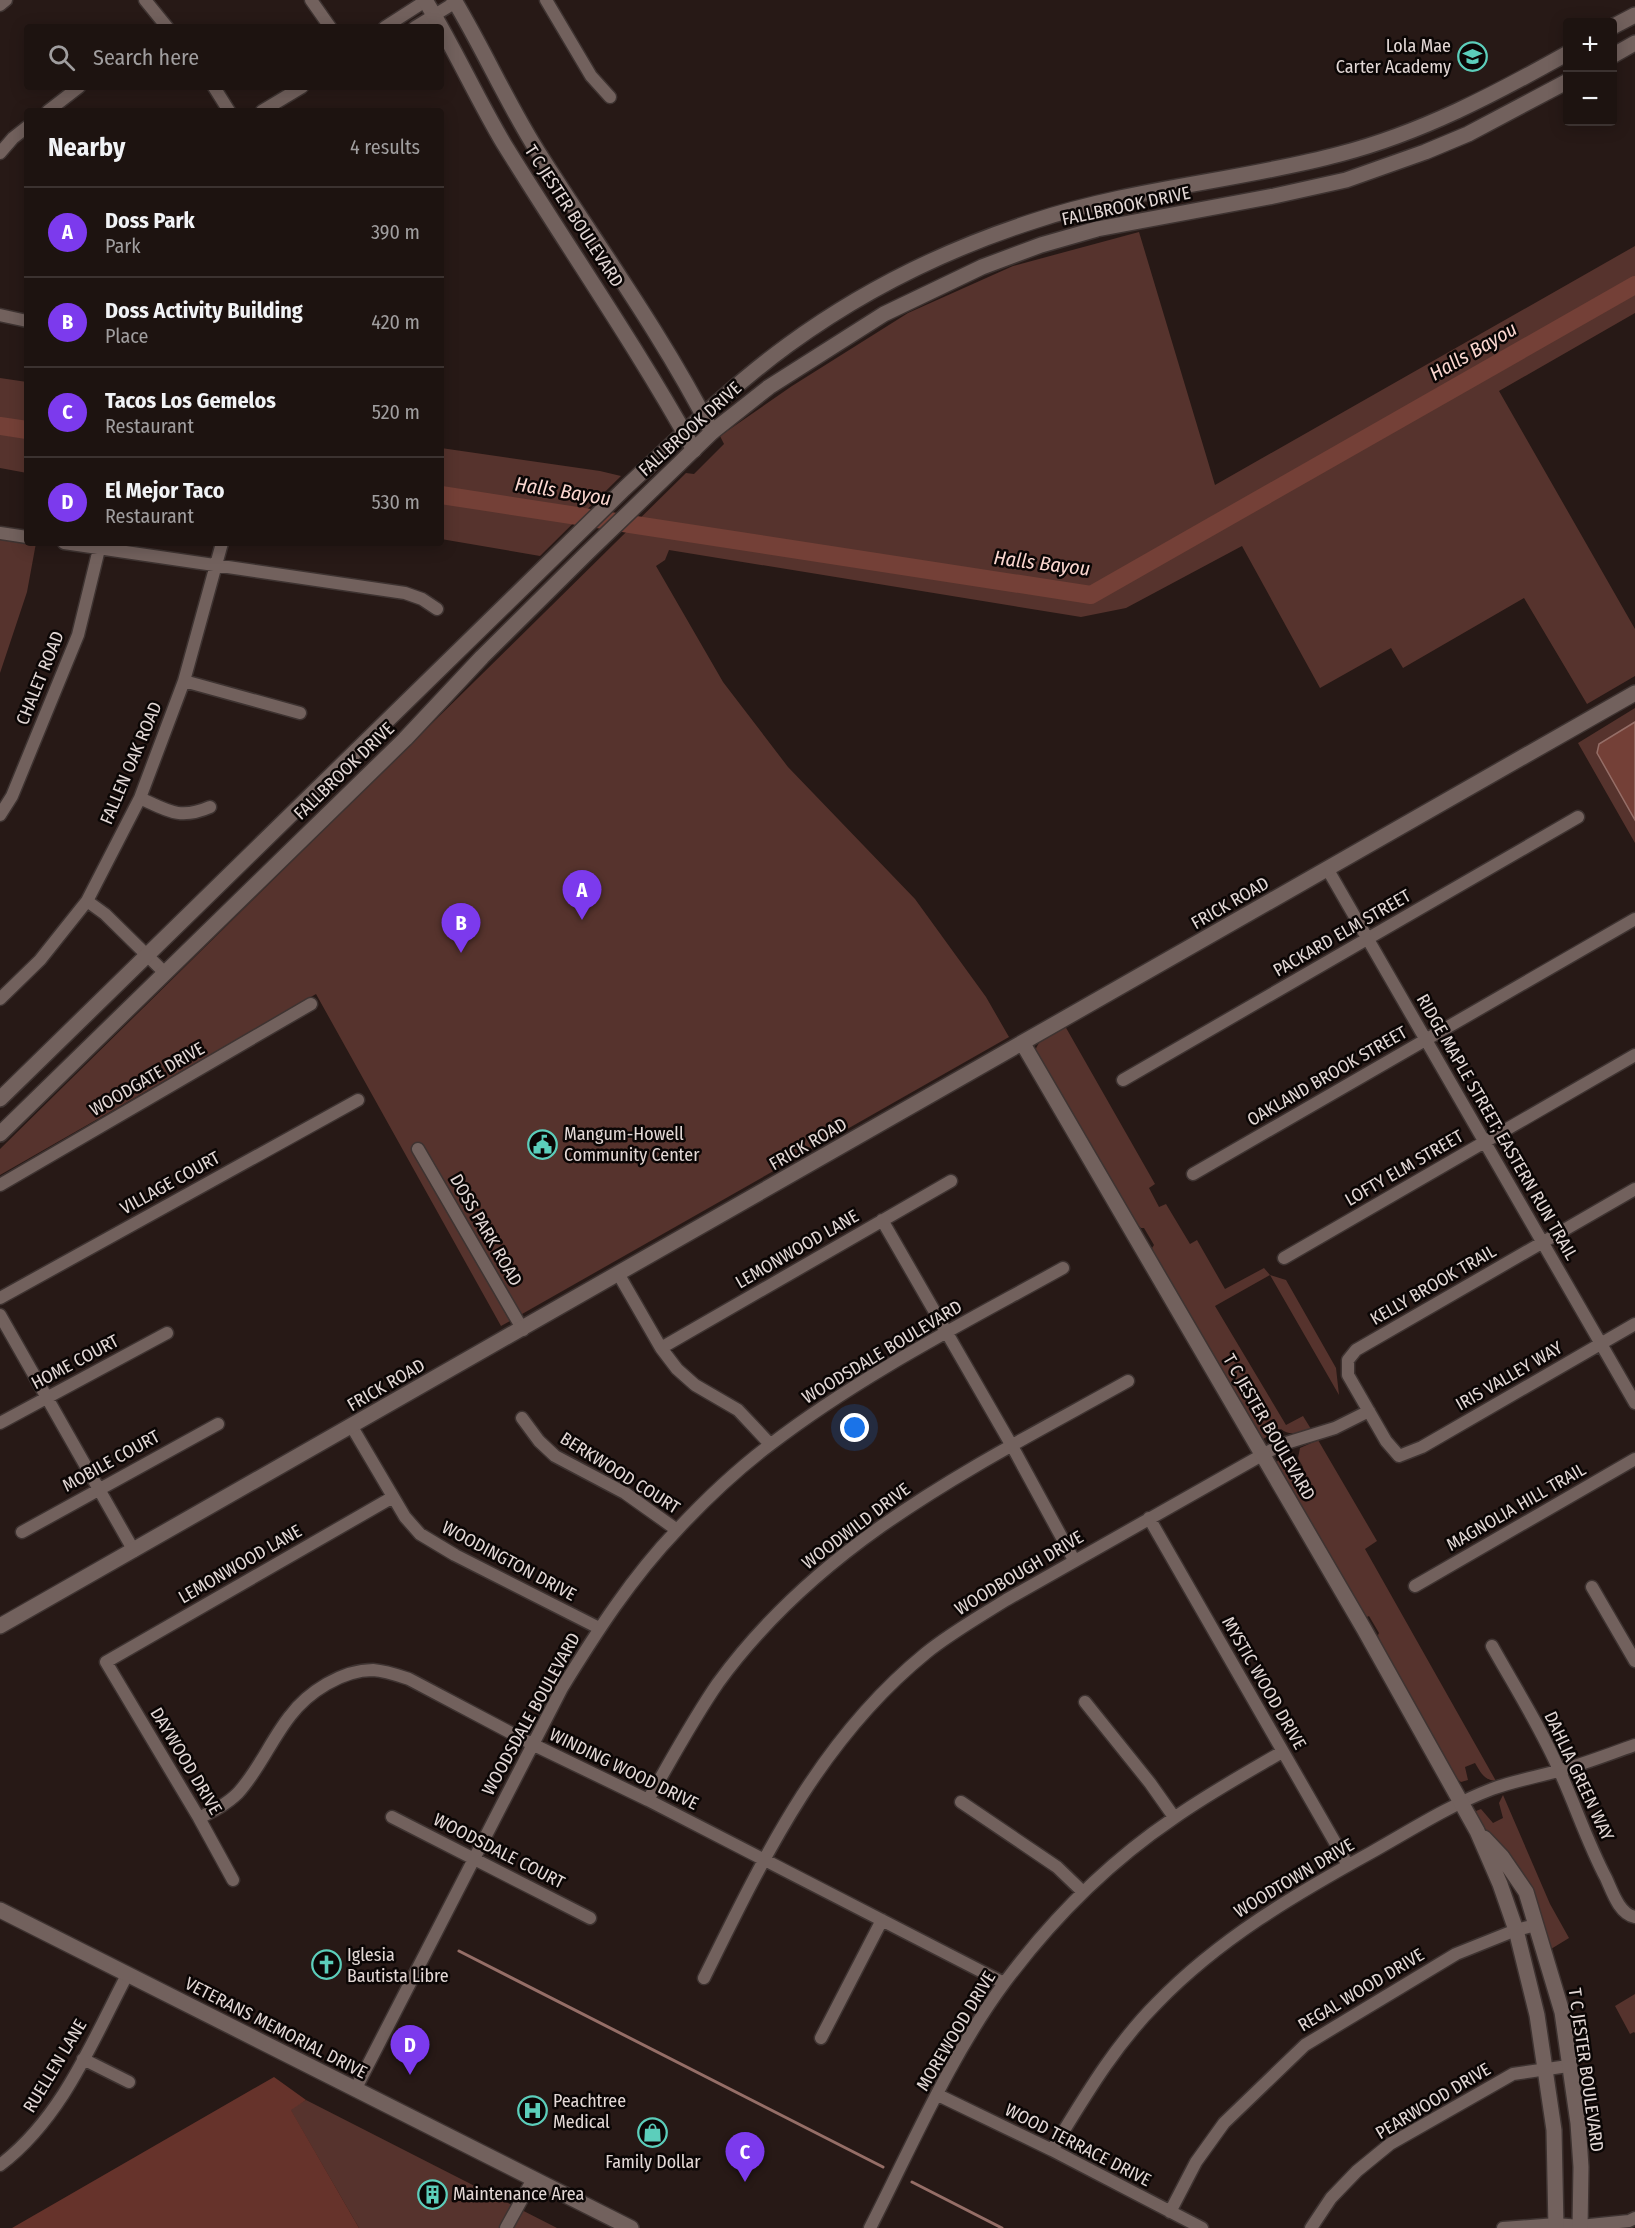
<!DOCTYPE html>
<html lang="en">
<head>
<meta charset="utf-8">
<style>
	body { margin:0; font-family:"Fira Sans Condensed",sans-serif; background:#2a201e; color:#f1f3f6 }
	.controls { position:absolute; right:18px; top:18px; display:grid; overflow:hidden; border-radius:6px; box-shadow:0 3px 15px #0003 }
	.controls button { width:54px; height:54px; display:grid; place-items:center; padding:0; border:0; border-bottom:2px solid #3b3230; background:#1d1310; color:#f1f3f6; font:30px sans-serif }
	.you { position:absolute; left:855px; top:1428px; width:21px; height:21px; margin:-15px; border:4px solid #fff; border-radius:50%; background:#1a73e8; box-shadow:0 0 0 9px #1a73e833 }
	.badge { display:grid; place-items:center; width:39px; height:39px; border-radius:50%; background:#7c3aed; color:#fff; font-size:20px; font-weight:700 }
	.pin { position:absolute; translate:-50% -50px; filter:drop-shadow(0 2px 3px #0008) }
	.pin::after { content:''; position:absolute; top:32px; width:21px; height:18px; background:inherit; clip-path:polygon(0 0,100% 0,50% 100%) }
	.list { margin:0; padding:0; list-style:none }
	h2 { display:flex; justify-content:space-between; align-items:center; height:78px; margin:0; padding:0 24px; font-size:26px }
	h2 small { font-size:20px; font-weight:400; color:#a09e9f }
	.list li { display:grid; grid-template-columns:39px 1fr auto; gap:18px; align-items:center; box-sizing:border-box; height:90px; padding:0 24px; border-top:2px solid #3b3230 }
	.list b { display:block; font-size:22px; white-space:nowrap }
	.list p { margin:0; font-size:20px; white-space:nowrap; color:#a09e9f }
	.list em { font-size:20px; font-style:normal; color:#a09e9f }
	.icon { flex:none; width:33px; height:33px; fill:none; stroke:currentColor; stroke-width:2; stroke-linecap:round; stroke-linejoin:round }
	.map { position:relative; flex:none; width:1635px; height:2228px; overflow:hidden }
	.search { position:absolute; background:#1d1310; box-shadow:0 3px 15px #0003; left:24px; top:24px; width:420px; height:66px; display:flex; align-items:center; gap:15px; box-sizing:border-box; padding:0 21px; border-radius:6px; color:#a09e9f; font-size:22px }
	.panel { position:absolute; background:#1d1310; box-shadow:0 3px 15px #0003; left:24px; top:108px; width:420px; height:438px; border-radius:6px }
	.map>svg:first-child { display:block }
	.green { fill:#56332d }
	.forest { fill:#66332b }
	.water { fill:#744037; stroke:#956e67; stroke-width:1.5 }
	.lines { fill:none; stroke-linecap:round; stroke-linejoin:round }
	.stream { stroke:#956e67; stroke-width:3 }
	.river { stroke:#744037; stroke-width:18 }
	.minor-casing { stroke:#3e3331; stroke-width:15 }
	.tertiary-casing { stroke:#3e3331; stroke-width:18 }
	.secondary-casing { stroke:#3e3331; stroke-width:18 }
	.minor { stroke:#72615d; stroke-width:12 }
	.tertiary { stroke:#72615d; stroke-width:15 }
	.secondary { stroke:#72615d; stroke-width:15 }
	.labels { text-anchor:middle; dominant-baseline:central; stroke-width:5; stroke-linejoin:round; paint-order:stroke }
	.poi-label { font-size:18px; fill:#e3d8d6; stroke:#0b0605; text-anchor:start }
	.street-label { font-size:18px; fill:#e3d8d6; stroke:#0b0605 }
	.water-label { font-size:20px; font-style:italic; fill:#fbd7d0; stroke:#0b0605 }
</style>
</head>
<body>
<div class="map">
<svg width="1635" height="2228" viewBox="0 0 1635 2228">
	<rect width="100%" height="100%" fill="#271916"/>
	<path class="green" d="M1139,232L1215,485L1635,246V313L1499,391L1635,629V676L1587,704L1524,598L1403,668L1391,648L1320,688L1242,546L1126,608L1081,617L669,550L665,560L656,566L723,682L788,767L915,899L986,997L1009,1037L501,1326L316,994L0,1175V1149L686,473L694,474L724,444L720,436L792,386L908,313L1013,266Z
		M0,378L27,382V473L0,468Z
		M441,448L600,471L621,476L540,556L441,539Z
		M0,537L36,543L27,592L0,673Z
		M1635,708V843L1578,743Z
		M1065,1026L1155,1184L1149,1188L1159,1207L1166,1204L1190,1244L1197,1240L1225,1289L1264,1268L1270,1275L1286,1280L1336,1368L1339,1395L1270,1275L1215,1306L1286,1425L1303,1416L1311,1429C1300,1432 1290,1437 1281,1429L1263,1439L1254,1431L1157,1266L1152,1248L1154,1245L1144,1228H1141L1129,1217L1035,1055C1035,1039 1053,1033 1065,1026Z
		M1318,1440L1377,1541L1365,1549L1496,1781C1484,1780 1481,1773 1475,1763L1465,1767L1468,1780L1461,1782L1456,1778L1379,1643L1378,1635L1379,1633L1369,1616L1367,1617L1360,1611L1281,1477L1276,1462L1281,1459L1294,1473L1303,1467L1298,1458L1300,1448Z
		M1503,1795L1550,1904L1569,1938L1551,1949L1478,1824L1476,1811L1481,1809L1493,1823L1503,1818L1499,1803Z
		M1635,1994V2033L1634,2032L1630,2034L1615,2006Z
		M306,2100L557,2228H359L290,2109Z"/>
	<path class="forest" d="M274,2077L306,2100L291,2110L359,2228H12Z"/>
	<path class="water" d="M1635,722V820L1597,753L1599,744Z"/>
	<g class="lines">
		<path class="stream" d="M459,1951L883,2167
			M912,2182L1002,2228"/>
		<path class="river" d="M0,426L27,430
			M441,495L1091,595L1635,285"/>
		<defs>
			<path id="minor" d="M145,0L167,27
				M311,0L330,27
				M546,0L591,76L610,97
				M0,5L6,0
				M385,27L427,0
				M415,27L456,2
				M214,87L229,111
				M48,111L79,87
				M262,111L302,87
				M0,153L13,138L27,127
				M0,315L27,321
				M0,533L27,537
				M64,543L405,593L422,599L437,609
				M184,681L300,713
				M140,798C168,811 180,820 210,807
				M0,815L12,796L78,635L99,549
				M1328,870L1635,1403
				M87,901L105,914L165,973
				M0,999L40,960L87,901L140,798L184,681L222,543
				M1123,1080L1578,817
				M418,1149L523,1330
				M1193,1174L1635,919
				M0,1185L311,1004
				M1635,1189L1356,1350L1348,1360V1375L1386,1441L1399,1456L1422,1447L1635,1324
				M882,1220L1012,1446L1074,1560
				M1284,1258L1635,1055
				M619,1275L661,1348L677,1369L695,1385L738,1410L770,1444
				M0,1298L358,1100
				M0,1315L134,1551
				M661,1348L951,1181
				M522,1418L539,1441L555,1456L625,1493L677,1530
				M0,1423L167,1333
				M352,1427L405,1517L420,1534L455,1555L599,1628
				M1149,1518L1348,1865
				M22,1532L218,1424
				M1415,1586L1635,1459
				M1592,1587L1635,1661
				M1492,1646C1515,1687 1541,1728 1560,1772C1576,1807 1588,1844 1606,1878C1612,1891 1619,1914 1635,1917
				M1085,1702L1150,1783L1174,1817
				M648,1800C670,1762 693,1719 718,1683C824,1538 976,1466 1128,1381
				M961,1802L1057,1867L1083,1892
				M392,1817L590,1918
				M199,1818C213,1811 227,1804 238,1793C259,1770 271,1740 290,1716C308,1692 342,1670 373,1670C386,1671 397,1675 409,1679L532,1744L648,1800L1004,1983
				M233,1880L199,1818L106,1662L393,1497
				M704,1978C764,1857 819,1740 926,1653C951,1633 979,1617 1006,1600L1262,1455L1283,1444L1335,1428L1369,1411
				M821,2038L882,1920
				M83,2059L129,2082
				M355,2090L562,1688C596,1633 631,1578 677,1530C704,1501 739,1468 771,1444C861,1375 964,1323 1063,1268
				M938,2095L1052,2150L1202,2228
				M1052,2150C1084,2098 1114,2046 1157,2003C1219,1939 1294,1895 1372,1852C1411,1830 1450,1805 1492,1789C1513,1781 1536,1777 1558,1771C1584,1764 1609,1754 1635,1745
				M0,2165C62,2118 92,2042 127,1975
				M1170,2212L1196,2162L1224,2123L1305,2045L1456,1954L1516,1930L1536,1925
				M506,2228L533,2179
				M870,2228C912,2146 950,2056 1005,1982C1052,1919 1109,1862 1174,1818C1208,1794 1246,1773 1282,1752
				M1311,2228L1331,2198L1357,2171L1390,2144L1513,2074L1568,2066
				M1503,2228L1556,2224L1580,2226L1629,2221L1635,2218"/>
			<path id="tertiary" d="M425,0C454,47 476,97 504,144C567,246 635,344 694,450
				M454,0C484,50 507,103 538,152C597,245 662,334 712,432
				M1023,1044L1364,1629L1477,1831L1500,1884L1516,1930L1537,2015L1554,2130L1556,2228
				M0,1626L1635,693
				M1484,1838L1502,1857L1526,1892L1562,2012L1578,2123L1581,2167L1580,2228"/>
			<path id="secondary" d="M1612,27L1635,15
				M1612,56L1635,43
				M0,1099L624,489C677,440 729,388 788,345C862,291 947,249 1034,221C1133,188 1239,181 1340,154C1421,133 1495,94 1568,53
				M0,1134L405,739L482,657L586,554L712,432L769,387L884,314L982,267L1041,245L1097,229L1274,196L1346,180L1425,152L1468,134L1568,81
				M0,1910L631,2228"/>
		</defs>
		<use href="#minor" class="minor-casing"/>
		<use href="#tertiary" class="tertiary-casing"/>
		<use href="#secondary" class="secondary-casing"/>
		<use href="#minor" class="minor"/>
		<use href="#tertiary" class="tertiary"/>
		<use href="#secondary" class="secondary"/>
	</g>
	<defs>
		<symbol id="school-ring" viewBox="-11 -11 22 22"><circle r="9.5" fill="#0b0605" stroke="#5ccebb" stroke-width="1.5"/><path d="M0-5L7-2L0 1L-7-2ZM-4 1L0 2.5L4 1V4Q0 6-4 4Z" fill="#5ccebb"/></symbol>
		<symbol id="civic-ring" viewBox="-11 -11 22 22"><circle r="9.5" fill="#0b0605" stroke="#5ccebb" stroke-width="1.5"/><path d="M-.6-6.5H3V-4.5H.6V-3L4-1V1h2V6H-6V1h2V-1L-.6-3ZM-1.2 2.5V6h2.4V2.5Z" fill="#5ccebb"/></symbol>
		<symbol id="church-ring" viewBox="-11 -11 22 22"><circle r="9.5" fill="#0b0605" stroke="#5ccebb" stroke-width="1.5"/><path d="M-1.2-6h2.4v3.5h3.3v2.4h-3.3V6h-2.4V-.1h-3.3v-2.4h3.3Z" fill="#5ccebb"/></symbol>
		<symbol id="hospital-ring" viewBox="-11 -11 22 22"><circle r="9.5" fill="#0b0605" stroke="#5ccebb" stroke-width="1.5"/><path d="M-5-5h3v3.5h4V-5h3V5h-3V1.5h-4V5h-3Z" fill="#5ccebb"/></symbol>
		<symbol id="shop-ring" viewBox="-11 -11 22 22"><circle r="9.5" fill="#0b0605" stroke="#5ccebb" stroke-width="1.5"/><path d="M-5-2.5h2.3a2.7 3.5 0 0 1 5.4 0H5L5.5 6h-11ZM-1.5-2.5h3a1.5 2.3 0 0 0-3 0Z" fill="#5ccebb"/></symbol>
		<symbol id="building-ring" viewBox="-11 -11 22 22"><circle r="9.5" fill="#0b0605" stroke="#5ccebb" stroke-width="1.5"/><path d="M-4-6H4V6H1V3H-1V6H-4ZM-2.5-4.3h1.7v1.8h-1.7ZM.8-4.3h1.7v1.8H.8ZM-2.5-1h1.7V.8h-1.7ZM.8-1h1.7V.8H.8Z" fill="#5ccebb"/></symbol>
	</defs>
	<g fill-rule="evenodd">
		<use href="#school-ring" x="1456" y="40" width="33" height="33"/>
		<use href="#civic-ring" x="526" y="1128" width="33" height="33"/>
		<use href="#church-ring" x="310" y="1948" width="33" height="33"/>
		<use href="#hospital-ring" x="516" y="2094" width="33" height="33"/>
		<use href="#shop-ring" x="636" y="2116" width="33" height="33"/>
		<use href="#building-ring" x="416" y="2178" width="33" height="33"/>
	</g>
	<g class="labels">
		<g class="poi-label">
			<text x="1451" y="46" text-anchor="end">Lola Mae<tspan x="1451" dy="21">Carter Academy</tspan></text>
			<text x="564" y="1134">Mangum-Howell<tspan x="564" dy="21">Community Center</tspan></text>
			<text x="347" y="1955">Iglesia<tspan x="347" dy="21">Bautista Libre</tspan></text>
			<text x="553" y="2101">Peachtree<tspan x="553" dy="21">Medical</tspan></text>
			<text x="653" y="2162" text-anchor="middle">Family Dollar</text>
			<text x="453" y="2194">Maintenance Area</text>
		</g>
		<g class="street-label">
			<text transform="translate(1126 206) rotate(-12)">FALLBROOK DRIVE</text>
			<text transform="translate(574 216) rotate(57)">T C JESTER BOULEVARD</text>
			<text transform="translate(690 429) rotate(-42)">FALLBROOK DRIVE</text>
			<text transform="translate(40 678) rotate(-68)">CHALET ROAD</text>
			<text transform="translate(131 763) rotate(-67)">FALLEN OAK ROAD</text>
			<text transform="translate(344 771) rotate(-44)">FALLBROOK DRIVE</text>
			<text transform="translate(1230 903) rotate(-30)">FRICK ROAD</text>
			<text transform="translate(1342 933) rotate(-30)">PACKARD ELM STREET</text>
			<text transform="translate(1327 1076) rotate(-30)">OAKLAND BROOK STREET</text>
			<text transform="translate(147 1079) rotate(-30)">WOODGATE DRIVE</text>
			<text transform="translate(1497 1127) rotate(60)">RIDGE MAPLE STREET; EASTERN RUN TRAIL</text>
			<text transform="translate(808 1144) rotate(-30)">FRICK ROAD</text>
			<text transform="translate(1404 1168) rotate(-30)">LOFTY ELM STREET</text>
			<text transform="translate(170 1183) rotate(-29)">VILLAGE COURT</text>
			<text transform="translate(486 1230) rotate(60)">DOSS PARK ROAD</text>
			<text transform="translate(797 1249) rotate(-30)">LEMONWOOD LANE</text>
			<text transform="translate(1433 1285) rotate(-30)">KELLY BROOK TRAIL</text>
			<text transform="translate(882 1352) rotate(-31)">WOODSDALE BOULEVARD</text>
			<text transform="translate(75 1362) rotate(-28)">HOME COURT</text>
			<text transform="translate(1509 1376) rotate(-30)">IRIS VALLEY WAY</text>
			<text transform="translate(386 1385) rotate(-30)">FRICK ROAD</text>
			<text transform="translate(1269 1427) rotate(60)">T C JESTER BOULEVARD</text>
			<text transform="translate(111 1461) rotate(-29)">MOBILE COURT</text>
			<text transform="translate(620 1473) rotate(32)">BERKWOOD COURT</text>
			<text transform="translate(1516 1507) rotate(-30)">MAGNOLIA HILL TRAIL</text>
			<text transform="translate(856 1526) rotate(-37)">WOODWILD DRIVE</text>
			<text transform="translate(509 1561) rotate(28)">WOODINGTON DRIVE</text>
			<text transform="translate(240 1564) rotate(-30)">LEMONWOOD LANE</text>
			<text transform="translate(1019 1573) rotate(-31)">WOODBOUGH DRIVE</text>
			<text transform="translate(1264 1683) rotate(60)">MYSTIC WOOD DRIVE</text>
			<text transform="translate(531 1714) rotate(-61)">WOODSDALE BOULEVARD</text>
			<text transform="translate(186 1761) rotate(59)">DAYWOOD DRIVE</text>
			<text transform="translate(624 1769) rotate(26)">WINDING WOOD DRIVE</text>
			<text transform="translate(1579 1776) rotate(65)">DAHLIA GREEN WAY</text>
			<text transform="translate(499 1851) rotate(27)">WOODSDALE COURT</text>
			<text transform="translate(1294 1878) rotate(-31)">WOODTOWN DRIVE</text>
			<text transform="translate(1361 1990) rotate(-31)">REGAL WOOD DRIVE</text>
			<text transform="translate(276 2028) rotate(27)">VETERANS MEMORIAL DRIVE</text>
			<text transform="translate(956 2031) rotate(-59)">MOREWOOD DRIVE</text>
			<text transform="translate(55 2066) rotate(-59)">RUELLEN LANE</text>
			<text transform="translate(1586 2070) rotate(82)">T C JESTER BOULEVARD</text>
			<text transform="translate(1433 2101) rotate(-31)">PEARWOOD DRIVE</text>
			<text transform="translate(1078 2145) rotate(27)">WOOD TERRACE DRIVE</text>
		</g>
		<g class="water-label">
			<text transform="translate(1473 351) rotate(-30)">Halls Bayou</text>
			<text transform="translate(563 491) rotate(9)">Halls Bayou</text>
			<text transform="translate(1042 563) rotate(7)">Halls Bayou</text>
		</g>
	</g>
</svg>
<div class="controls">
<button>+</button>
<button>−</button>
</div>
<div class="you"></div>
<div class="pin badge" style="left:582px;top:920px">A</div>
<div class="pin badge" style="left:461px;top:953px">B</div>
<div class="pin badge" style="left:745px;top:2182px">C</div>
<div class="pin badge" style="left:410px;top:2075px">D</div>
<div class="search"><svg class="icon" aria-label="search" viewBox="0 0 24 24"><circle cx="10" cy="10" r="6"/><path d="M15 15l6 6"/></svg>Search here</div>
<section class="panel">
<h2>Nearby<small>4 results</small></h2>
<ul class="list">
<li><span class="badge">A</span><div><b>Doss Park</b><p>Park</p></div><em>390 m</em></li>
<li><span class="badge">B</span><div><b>Doss Activity Building</b><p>Place</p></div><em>420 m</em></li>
<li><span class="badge">C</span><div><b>Tacos Los Gemelos</b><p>Restaurant</p></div><em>520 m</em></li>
<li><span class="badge">D</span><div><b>El Mejor Taco</b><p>Restaurant</p></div><em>530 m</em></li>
</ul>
</section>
</div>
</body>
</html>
